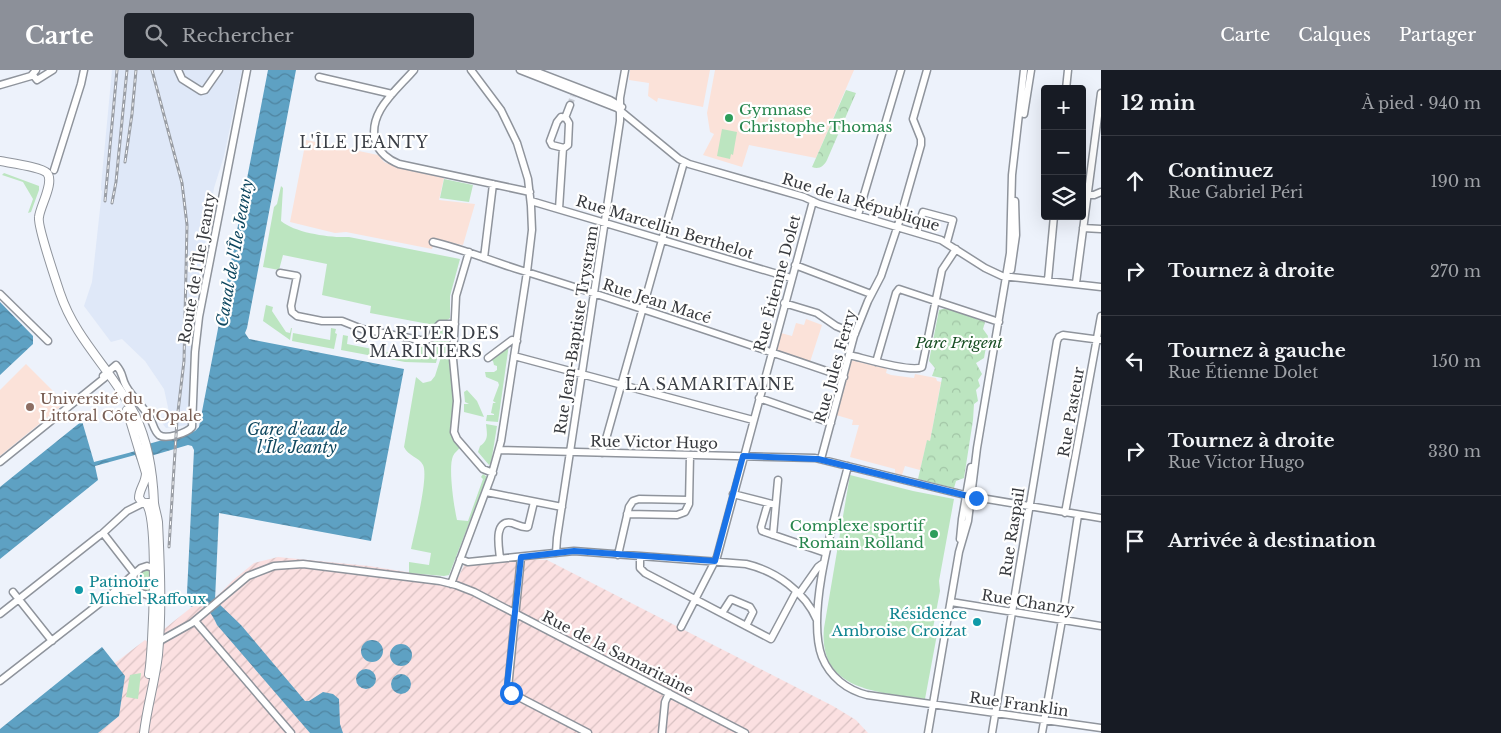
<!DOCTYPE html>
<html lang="fr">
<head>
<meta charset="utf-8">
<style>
	body { margin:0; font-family:"Libre Baskerville",serif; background:#20242c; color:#f1f3f6 }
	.controls { position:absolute; right:15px; top:15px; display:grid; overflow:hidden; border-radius:5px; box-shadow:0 5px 20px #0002 }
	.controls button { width:45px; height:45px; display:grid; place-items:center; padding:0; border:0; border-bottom:1px solid #363941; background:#171b24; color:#f1f3f6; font:25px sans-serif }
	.stop { position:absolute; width:15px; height:15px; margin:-11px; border:4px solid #1a73e8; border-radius:50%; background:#fff }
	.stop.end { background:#1a73e8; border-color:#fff; box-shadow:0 1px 5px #0008 }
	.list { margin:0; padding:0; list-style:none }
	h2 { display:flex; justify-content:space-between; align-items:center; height:65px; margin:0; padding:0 20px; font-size:21px }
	h2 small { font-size:16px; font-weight:400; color:#9ea1a6 }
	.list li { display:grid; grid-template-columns:32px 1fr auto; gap:15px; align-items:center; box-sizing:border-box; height:90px; padding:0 20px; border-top:1px solid #363941 }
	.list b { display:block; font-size:19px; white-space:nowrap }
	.list p { margin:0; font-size:16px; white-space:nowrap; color:#9ea1a6 }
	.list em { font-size:16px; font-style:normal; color:#9ea1a6 }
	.icon { flex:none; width:28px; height:28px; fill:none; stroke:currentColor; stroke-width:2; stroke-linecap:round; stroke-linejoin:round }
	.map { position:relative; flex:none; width:1101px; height:663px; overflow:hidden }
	header { display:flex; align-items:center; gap:30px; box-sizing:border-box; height:70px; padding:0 25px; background:#8c9099; color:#fff }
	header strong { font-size:24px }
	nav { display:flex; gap:28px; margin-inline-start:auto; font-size:18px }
	.search { width:350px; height:45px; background:#20242c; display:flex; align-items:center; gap:12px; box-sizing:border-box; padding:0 18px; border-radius:5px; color:#9ea1a6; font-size:19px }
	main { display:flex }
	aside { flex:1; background:#171b24 }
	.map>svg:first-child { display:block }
	.built { fill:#dfe8f8 }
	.industrial { fill:url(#industrial-furrows) }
	.education { fill:#fbe2d9 }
	.green { fill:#bce5c0 }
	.park { fill:url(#park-crowns) }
	.water { fill:url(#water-waves) }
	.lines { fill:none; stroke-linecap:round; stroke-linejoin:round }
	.minor-tunnel { stroke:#c9cdd5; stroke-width:6; stroke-dasharray:6 3; stroke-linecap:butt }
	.minor-casing { stroke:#8f949c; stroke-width:9 }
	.major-casing { stroke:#8f949c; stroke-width:10 }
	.minor { stroke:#fff; stroke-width:6 }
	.major { stroke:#fff; stroke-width:8 }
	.rail-casing { stroke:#9a9ea5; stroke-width:3 }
	.rail { stroke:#fff; stroke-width:1; stroke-dasharray:4; stroke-linecap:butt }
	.route { stroke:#1a73e8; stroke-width:6 }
	.leisure-dot { fill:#2e9e5b; stroke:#fff; stroke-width:2 }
	.education-dot { fill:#8d6e63; stroke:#fff; stroke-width:2 }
	.culture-dot { fill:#0f9aa8; stroke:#fff; stroke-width:2 }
	.labels { text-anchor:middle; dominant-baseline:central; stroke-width:4.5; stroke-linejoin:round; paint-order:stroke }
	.leisure-label { font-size:15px; fill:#27864d; stroke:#fff; text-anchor:start }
	.street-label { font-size:15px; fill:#383a3e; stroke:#fff }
	.park-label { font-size:15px; font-style:italic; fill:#174d22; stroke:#fff }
	.education-label { font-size:15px; fill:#785e54; stroke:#fff; text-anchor:start }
	.culture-label { font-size:15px; fill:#0d838f; stroke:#fff; text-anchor:start }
	.neighbourhood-label { font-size:16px; letter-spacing:1px; fill:#3a3e45; stroke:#fff }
	.water-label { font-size:16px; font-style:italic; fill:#104860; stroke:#fff }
</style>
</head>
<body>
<header>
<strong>Carte</strong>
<div class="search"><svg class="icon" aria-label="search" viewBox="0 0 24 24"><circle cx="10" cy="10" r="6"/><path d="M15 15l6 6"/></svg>Rechercher</div>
<nav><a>Carte</a><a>Calques</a><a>Partager</a></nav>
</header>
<main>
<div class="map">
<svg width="1101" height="663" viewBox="0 0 1101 663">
	<defs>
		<pattern id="industrial-furrows" width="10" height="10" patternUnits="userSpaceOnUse" patternTransform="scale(1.25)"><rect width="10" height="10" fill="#fbe0e1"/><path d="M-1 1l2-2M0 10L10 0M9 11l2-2" fill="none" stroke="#d8c1c2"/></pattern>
		<pattern id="park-crowns" width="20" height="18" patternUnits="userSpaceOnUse" patternTransform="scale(1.25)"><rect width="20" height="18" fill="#bce5c0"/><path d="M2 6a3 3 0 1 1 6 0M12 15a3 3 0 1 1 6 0" fill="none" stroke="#a2c5a6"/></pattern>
		<pattern id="water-waves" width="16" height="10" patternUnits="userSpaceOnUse" patternTransform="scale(1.25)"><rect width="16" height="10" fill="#5ea1c3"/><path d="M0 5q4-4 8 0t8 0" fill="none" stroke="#4f84a0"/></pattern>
	</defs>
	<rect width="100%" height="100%" fill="#edf2fb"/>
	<path class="built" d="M112,0H242L224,86L214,118L195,237L190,295L188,355L166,358L160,350L169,342L164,319L145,291L122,269L111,272L84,236L92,212L102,121L101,120V116Z"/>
	<path class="industrial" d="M278,487L369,496L457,510L467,489L547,490L833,636L856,650L868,663H98L119,646L115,593L145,570L148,572L193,536L199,534L206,538L232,511L254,493Z"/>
	<path class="education" d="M630,0H710L703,37L658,28L657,32L648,26L649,13L629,10Z
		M715,0H854L816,88L749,75L742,97L703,85L714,64L710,62L707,43Z
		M306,70L378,85L384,92L398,98L444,108L439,130L475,134L463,175L434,170L432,179L346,162L335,163L290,152Z
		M806,249L822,255L810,292L786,284V283L775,279L781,263L792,266L796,253L804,255Z
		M851,290L887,299L886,303L891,305L914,308L915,304L936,308L937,311L941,312L930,371H927L920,400L905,396L902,405L895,403V399L850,387L859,355H852L853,350L836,345Z
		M26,294L65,333L0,386V320Z"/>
	<path class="green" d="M722,59L737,62L733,85L731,84L730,89L717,86Z
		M4,103L39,116V120L31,142L28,143L33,129L23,112L2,105Z
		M444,109L473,115L469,132L440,128Z
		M281,116L283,118L281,151C295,163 331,168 349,167L460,189L450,226V248C446,252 439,252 434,255L370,243L371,236L322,225L327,194L283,185L279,200L263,197L274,137L277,134Z
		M266,235L273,237L272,241L286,262L290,263L291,258H292L290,270L263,251Z
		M443,257L450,258L451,261L450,282C441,283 438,284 436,293L405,292L341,280L343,265L348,266L347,274L418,288L420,281L417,280L419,273L422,275L433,272L440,259Z
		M331,258L336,259L335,263L337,264L334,279L292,271L293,263L330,270Z
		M509,274L498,352L486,351L487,345H494V344L491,343L493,333H496L493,331L499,315L498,312L486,307L485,302H494L497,300V296L494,295L493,291L490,290Z
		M444,286H450L455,328L452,358L461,377C458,380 455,382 453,386C448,397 454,437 457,450L468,451L483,409L481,407L483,404L487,407L449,505L444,506L409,503V492L429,495L431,483L411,479C414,464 429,407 423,395C419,387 408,386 404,377L416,307L423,313L431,311L435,306L441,287Z
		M467,320L477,331L484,347L464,342V334H469L465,332L464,322Z
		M486,354L497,356L491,393L489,395L478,382L480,376C489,370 487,364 486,354Z
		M850,405L913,421L954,429L939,511L940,521L933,558L938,559L925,629C880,622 818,622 824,558Z
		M144,499L150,501L149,523L139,520L135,514L137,505Z
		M141,603L138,629L126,627L130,605Z"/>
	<path class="park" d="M846,20L856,23L827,90C824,96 819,100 812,97Z
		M946,238L985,252L983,259L988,266L984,288L976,293L982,304L978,310L980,316L976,320L978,331L974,334L973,350L964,408L956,411L954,418L918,409L927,370L930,371L942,308L932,306L935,298L929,291L939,240Z"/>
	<path class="water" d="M268,0H296L247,258L245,263L249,269L404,299L371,471L219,443L215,530L241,555L305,631H309L323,622L333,624L339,629L340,654L343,663H310L217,555C213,546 207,535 197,534L191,537L187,523L194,380L192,376L188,375L137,390L135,385L95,396L98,410L0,489V417L82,351L94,392L132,382L135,381L134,378L195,361L199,357Z
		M0,232L33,266V274L0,305Z
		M361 581a11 11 0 1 1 22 0a11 11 0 1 1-22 0Z
		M390 585a11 11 0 1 1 22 0a11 11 0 1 1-22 0Z
		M102,577L125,606L119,646L98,663H0V659Z
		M356 609a10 10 0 1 1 20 0a10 10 0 1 1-20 0Z
		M391 614a10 10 0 1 1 20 0a10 10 0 1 1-20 0Z"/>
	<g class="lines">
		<path class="minor-tunnel" d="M570,35L573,26"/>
		<defs>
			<path id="minor" d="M178,0L182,9L201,21L205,20L219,0
				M414,0C397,20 366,43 376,73C380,83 389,90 399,94L530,122
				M520,0L617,38L679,89L689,94L804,127L819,134L941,170L985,198L1002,206L1101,217
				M532,0L610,30L622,37
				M33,5L37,10L53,0
				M319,7L392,24
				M0,15L31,6L36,0
				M1066,19L1068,0
				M1024,44L1031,0
				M561,47L566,48L569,53L568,75L564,78L552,75L550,71L557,52Z
				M565,48L570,35
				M54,100L81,14L84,0
				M1088,125H1094L1101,122
				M531,131L791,208
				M559,139L563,78
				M858,145L901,0
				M901,145L921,75V69L913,49L927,0
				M1083,158L1101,159
				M916,162L923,142L953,150L947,172
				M433,172C463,179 491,191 520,200C628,233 736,270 844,307
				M469,182L456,226L453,289L457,331L454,362L457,369L483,399L493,403
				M484,188L493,114
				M795,195L871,224
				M1011,200L1016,165L1015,131
				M280,203L297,206L291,236L292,242L297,246L322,251H342L362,259L425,271L431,268L435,259L440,254H455
				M1048,210L1054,146
				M1076,213L1101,23
				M0,224L48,271
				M784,233L817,243L836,256L855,264
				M849,285C863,288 911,303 922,297L942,200L956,179
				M514,286L753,350
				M488,288L512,270L517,271
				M876,292L896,223L899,219L999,252
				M103,306L116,295C124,304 121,307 126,316C132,327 143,336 150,348C153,353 154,361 159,365C166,370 187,363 192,357L195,282L199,247L247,0
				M759,328L831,353
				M499,380L815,388L969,426L1101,448
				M602,383L684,92
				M821,389L854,266L868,231L881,206L899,152
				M0,392L108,305
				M848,396C836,443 805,542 822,587C830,607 847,620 867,625L1101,658
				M486,422L562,437
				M733,424L772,434
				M768,433L761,457L762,461L826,483
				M1065,443L1101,246
				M627,444L677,445L685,442L689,434L690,385
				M773,465L778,410
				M960,469L962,449L971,397
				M556,483L557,468L620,51V28L625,0
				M618,485L629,437L633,431L639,429L689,430
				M640,486V498L645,503L771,569L796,522
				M521,487L508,618L513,624L588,663
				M500,488C499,478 493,449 512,453C518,455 522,458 528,457L534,432
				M460,489L468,492L574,481L746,494C776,501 805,522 817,550
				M134,503L103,463L127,441L143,433
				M134,504L132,513L136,521L147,525L157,524
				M451,514L491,407L501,371L527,202L532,160L531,136L528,109L517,73L501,40L471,0
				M13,522L52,571
				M112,524L125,521L137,522
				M799,524L818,497L822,494L823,496
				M951,532L1101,556
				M722,543L731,529L750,537L753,542L746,556
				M0,544L100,465
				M195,551L291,663
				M681,557L717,487L813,131
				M158,572L192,553L248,506L274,496L303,494L440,511L456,515L474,522L745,663
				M0,611L109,526L141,498L147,496L156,499
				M662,663L665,632L669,623
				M928,663L959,482L968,451L977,378L1010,183L1012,105L1024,0
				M992,663L1057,271L1059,267L1063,265L1101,270
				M1042,663L1062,550L1078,445"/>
			<path id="major" d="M0,91C10,93 42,97 47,103C55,112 40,136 39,147C37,155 56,211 60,223C76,271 113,301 135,345C148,372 153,405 154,433C155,440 157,445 158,452C160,496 162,541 158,585C155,611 147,637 144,663
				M127,340L146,403C146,413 139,419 139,428L143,433H150
				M146,433C159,450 153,579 149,604"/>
		</defs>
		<use href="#minor" class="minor-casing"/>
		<use href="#major" class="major-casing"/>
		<use href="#minor" class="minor"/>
		<use href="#major" class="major"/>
		<defs>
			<path id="rail" d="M152,0L182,113L187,155L184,291L177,350L169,477
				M125,92L132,44L136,0
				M105,131L117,0
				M112,133L116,112L127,0"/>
		</defs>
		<use href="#rail" class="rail-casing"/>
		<use href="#rail" class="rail"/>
	</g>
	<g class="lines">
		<path class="route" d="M511,623L508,620L507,615L521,487L574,481L715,491L743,386L818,389L976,428"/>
	</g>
	<g class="leisure-dot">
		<circle cx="729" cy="48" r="5"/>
		<circle cx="934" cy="464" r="5"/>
	</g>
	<circle class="education-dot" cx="30" cy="337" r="5"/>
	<g class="culture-dot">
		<circle cx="79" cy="520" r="5"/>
		<circle cx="977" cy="552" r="5"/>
	</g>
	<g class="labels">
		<g class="leisure-label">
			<text x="739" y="39">Gymnase<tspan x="739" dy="17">Christophe Thomas</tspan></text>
			<text x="924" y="455" text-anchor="end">Complexe sportif<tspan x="924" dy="17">Romain Rolland</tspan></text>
		</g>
		<g class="street-label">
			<text transform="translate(861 132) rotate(17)">Rue de la République</text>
			<text transform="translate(665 157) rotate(17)">Rue Marcellin Berthelot</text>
			<text transform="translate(197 198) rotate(-80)">Route de l'Île Jeanty</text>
			<text transform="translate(777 213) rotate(-75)">Rue Étienne Dolet</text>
			<text transform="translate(657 231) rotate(18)">Rue Jean Macé</text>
			<text transform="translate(576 260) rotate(-81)">Rue Jean-Baptiste Trystram</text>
			<text transform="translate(835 296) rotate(-74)">Rue Jules Ferry</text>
			<text transform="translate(1071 342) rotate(-80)">Rue Pasteur</text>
			<text transform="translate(654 372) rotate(1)">Rue Victor Hugo</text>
			<text transform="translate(1012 462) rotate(-81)">Rue Raspail</text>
			<text transform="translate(1028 532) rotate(9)">Rue Chanzy</text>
			<text transform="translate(618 583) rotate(27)">Rue de la Samaritaine</text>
			<text transform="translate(1019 634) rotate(8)">Rue Franklin</text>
		</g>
		<g class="park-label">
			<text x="959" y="272">Parc Prigent</text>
		</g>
		<g class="education-label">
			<text x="40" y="328">Université du<tspan x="40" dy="17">Littoral Côte d'Opale</tspan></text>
		</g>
		<g class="culture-label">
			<text x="89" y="511">Patinoire<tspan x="89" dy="17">Michel Raffoux</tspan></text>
			<text x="967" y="543" text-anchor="end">Résidence<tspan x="967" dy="17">Ambroise Croizat</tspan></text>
		</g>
		<g class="neighbourhood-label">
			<text x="364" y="72">L'ÎLE JEANTY</text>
			<text x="426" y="263">QUARTIER DES<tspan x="426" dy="18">MARINIERS</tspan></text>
			<text x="710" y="314">LA SAMARITAINE</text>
		</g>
		<g class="water-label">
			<text transform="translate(234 183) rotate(-80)">Canal de l'Île Jeanty</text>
			<text x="297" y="359">Gare d'eau de<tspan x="297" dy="18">l'Île Jeanty</tspan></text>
		</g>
	</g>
</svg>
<div class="controls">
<button>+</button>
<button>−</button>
<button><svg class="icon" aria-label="layers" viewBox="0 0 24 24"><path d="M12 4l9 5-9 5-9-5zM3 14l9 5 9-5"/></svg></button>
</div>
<div class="stop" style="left:511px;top:623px"></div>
<div class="stop end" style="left:976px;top:428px"></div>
</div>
<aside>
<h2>12 min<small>À pied · 940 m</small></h2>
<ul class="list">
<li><svg class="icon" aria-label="ahead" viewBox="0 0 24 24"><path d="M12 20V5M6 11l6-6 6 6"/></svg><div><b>Continuez</b><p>Rue Gabriel Péri</p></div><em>190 m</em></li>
<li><svg class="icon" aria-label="right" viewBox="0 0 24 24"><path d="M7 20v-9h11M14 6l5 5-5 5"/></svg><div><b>Tournez à droite</b></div><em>270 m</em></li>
<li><svg class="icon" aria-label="left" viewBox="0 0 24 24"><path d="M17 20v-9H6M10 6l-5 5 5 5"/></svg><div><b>Tournez à gauche</b><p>Rue Étienne Dolet</p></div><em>150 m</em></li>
<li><svg class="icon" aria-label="right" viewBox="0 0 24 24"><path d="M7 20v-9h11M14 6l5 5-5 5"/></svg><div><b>Tournez à droite</b><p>Rue Victor Hugo</p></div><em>330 m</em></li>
<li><svg class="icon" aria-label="arrive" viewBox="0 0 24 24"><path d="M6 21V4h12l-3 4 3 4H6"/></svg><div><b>Arrivée à destination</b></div></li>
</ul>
</aside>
</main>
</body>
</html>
